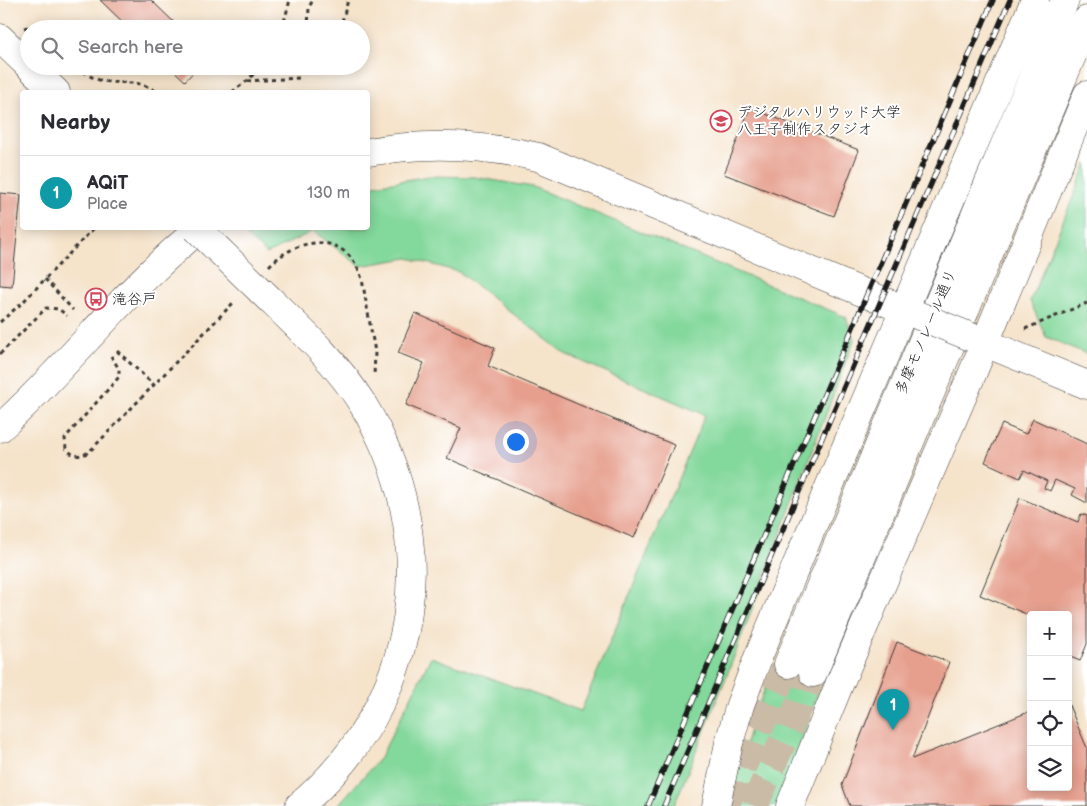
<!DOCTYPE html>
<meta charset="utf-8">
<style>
:root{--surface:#fff;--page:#f2f2f3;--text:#2b2b33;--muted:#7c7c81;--line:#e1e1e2;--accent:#b45309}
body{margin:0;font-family:"Balsamiq Sans","Klee One",sans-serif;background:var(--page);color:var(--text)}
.controls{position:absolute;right:15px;bottom:15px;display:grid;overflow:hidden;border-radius:5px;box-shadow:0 2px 12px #0003}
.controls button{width:45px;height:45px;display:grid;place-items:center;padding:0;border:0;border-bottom:1px solid var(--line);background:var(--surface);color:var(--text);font:25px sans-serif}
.you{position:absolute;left:515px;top:441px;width:18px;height:18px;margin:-12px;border:4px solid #fff;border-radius:50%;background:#1a73e8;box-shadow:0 0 0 8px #1a73e833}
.badge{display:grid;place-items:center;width:32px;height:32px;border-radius:50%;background:var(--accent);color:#fff;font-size:16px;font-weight:700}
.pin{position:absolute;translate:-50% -41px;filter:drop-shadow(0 1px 2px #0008)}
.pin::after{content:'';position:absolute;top:26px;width:18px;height:15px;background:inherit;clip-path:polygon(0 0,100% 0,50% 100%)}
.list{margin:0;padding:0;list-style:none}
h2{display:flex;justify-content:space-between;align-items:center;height:65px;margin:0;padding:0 20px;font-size:21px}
h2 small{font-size:16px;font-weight:400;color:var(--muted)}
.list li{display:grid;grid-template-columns:32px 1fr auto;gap:15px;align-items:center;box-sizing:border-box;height:75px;padding:0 20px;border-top:1px solid var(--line)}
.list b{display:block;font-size:19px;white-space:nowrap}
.list p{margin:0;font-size:16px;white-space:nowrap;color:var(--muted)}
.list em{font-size:16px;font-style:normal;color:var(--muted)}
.icon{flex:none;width:28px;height:28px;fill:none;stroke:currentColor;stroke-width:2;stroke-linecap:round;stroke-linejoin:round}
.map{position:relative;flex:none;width:1087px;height:806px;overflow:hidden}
.search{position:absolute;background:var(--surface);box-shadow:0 2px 12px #0003;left:20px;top:20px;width:350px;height:55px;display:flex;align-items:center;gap:12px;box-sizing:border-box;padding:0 18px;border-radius:28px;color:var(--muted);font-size:19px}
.panel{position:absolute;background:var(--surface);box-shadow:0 2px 12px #0003;left:20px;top:90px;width:350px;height:140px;border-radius:5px}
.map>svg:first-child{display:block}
.green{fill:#83d89b;stroke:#507a5c}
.building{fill:#e69f8d}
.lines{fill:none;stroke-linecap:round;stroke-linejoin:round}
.major-tunnel{stroke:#cabba7;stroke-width:28;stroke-dasharray:28 14;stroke-linecap:butt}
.minor-casing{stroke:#3d3a36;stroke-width:29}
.major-casing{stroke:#3d3a36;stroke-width:29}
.path{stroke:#3d3a36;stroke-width:3;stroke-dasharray:4 4;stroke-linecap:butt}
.minor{stroke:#fff;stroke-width:28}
.major{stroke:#fff;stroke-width:28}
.rail-casing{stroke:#1c1c1c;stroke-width:5.5}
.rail{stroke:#fff;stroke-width:4;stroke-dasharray:11;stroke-linecap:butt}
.minor-bridge-casing{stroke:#3d3a36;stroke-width:29;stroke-linecap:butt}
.minor-bridge{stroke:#fff;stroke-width:28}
.labels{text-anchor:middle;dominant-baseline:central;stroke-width:4;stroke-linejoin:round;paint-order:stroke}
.poi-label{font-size:15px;fill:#1c1c1c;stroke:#fff;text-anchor:start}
.street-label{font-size:15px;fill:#1c1c1c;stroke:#fff}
</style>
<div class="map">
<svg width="1087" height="806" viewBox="0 0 1087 806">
<rect width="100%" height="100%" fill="#fff"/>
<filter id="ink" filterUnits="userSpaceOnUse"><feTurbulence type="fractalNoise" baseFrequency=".02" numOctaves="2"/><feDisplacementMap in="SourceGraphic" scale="10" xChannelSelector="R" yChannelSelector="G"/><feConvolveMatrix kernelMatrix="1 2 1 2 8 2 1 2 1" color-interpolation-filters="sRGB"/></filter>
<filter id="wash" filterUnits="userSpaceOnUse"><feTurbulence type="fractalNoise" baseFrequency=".0096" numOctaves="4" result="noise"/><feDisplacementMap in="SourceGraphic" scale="20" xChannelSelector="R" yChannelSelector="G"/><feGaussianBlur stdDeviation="1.12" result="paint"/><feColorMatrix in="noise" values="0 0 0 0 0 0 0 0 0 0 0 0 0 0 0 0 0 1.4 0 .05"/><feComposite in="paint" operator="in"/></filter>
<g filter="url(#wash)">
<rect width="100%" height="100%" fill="#f5e3ca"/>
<path class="green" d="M 1087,163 L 1087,354 L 1046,337 L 1030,301 Z
M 430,176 L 474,177 L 533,187 L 846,317 L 854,340 L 727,675 L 674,806 L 337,806 L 380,758 L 431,657 L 581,711 L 705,415 L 565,354 L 459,272 L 408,258 L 360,266 L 313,231 L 267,254 L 244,234 L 254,228 L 368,228 L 368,186 Z
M 775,664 L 822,682 L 779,806 L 732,806 C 739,756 755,711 775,664 Z"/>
<g id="blocks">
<path class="building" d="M 100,0 L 151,0 L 181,29 L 130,29 Z
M 169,66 L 199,66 L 185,81 Z
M 750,108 L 859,150 L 834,216 L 724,174 Z
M 0,193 L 21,195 L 12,286 L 0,285 Z
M 415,313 L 495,348 L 488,366 L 674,445 L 634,538 L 447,458 L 461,428 L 406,405 L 424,363 L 398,353 Z
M 1033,419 L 1087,444 L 1087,503 L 1072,495 L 1075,489 L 1055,480 L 1050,491 L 1044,488 L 1047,481 L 1024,470 L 1020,478 L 985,462 L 1002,424 L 1026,434 Z
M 1020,498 L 1078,522 L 1081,514 L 1087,516 L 1087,644 L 1080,661 L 1068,656 L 1068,615 L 1031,616 L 980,595 Z
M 897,642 L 949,662 L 912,759 L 1031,711 L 1031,787 L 1068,787 L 1068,703 L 1087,748 L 1087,806 L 850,806 L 842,785 Z"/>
</g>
</g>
<g filter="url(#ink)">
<use href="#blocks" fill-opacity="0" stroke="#3d3a36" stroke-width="1"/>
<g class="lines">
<path class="major-tunnel" d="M 725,806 L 788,664
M 754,806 L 813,673"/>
<g class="minor-casing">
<path id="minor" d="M 0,38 L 29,66
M 29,66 L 56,92
M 368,152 C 425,142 481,144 538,157 L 917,315
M 261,291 C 297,326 335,360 362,403 C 445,538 421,704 299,806
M 971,337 L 1087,385
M 0,428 C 70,365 127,286 201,228"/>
</g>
<g class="major-casing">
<path id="major" d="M 788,664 L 1065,0
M 813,673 L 1087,20
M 716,806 L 729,743 L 740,705 L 759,655 L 813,525 L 1035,0
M 790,806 L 839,685 L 973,372 L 1087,95"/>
</g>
<path class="path" d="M 24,28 L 32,26 L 38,29
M 282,29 L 290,0
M 308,29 L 309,7 L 313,0
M 340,29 L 348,0
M 77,66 C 107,95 129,72 157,92
M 329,69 L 330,66
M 247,81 L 301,78
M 232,92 L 247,81 L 261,66
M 269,266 C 300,235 347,231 362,279 L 375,352 L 374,376
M 45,279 L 73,310
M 0,322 L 23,302 L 94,228
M 1025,329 L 1087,303
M 117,351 L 154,385
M 0,354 L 46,308 L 59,309 L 67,316
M 111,356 L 119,369 L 119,377 L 65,438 L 66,449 C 74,457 80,457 89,452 L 235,301"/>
<use href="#minor" class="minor"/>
<use href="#major" class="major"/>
<g class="rail-casing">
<path id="rail" d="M 648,806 L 993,0
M 664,806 L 1010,0"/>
</g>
<use href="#rail" class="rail"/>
<g class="minor-bridge-casing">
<path id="minor-bridge" d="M 196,228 L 261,291
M 917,315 L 971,337"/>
</g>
<use href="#minor-bridge" class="minor-bridge"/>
</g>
</g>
<defs>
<g id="university-ring" transform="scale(1.125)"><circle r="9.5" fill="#fff" stroke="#d1495b" stroke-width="1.5"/><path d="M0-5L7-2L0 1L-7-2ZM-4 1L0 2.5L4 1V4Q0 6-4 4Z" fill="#d1495b"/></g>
<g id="bus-ring" transform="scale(1.125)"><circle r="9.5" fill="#fff" stroke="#d1495b" stroke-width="1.5"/><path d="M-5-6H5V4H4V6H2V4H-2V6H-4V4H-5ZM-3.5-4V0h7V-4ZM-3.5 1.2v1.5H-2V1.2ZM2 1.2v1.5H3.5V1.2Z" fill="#d1495b"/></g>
</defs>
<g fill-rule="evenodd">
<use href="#university-ring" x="721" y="121"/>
<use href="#bus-ring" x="96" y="299"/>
</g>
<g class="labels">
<g class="poi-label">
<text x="737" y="112">デジタルハリウッド大学<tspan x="737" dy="17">八王子制作スタジオ</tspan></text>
<text x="112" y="299">滝谷戸</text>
</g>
<g class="street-label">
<text transform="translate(926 332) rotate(-67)">多摩モノレール通り</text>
</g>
</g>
</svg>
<div class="controls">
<button>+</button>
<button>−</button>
<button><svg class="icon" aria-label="locate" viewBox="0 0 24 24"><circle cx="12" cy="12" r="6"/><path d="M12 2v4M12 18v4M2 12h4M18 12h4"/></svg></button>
<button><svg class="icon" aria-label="layers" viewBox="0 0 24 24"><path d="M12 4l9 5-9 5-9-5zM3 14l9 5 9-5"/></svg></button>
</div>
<div class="you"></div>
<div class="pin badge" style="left:893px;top:730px;background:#0f9aa8">1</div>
<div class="search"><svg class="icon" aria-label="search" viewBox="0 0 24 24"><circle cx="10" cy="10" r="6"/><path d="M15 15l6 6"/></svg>Search here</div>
<section class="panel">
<h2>Nearby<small></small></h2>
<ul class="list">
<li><span class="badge" style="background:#0f9aa8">1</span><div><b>AQiT</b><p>Place</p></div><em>130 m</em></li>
</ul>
</section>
</div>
